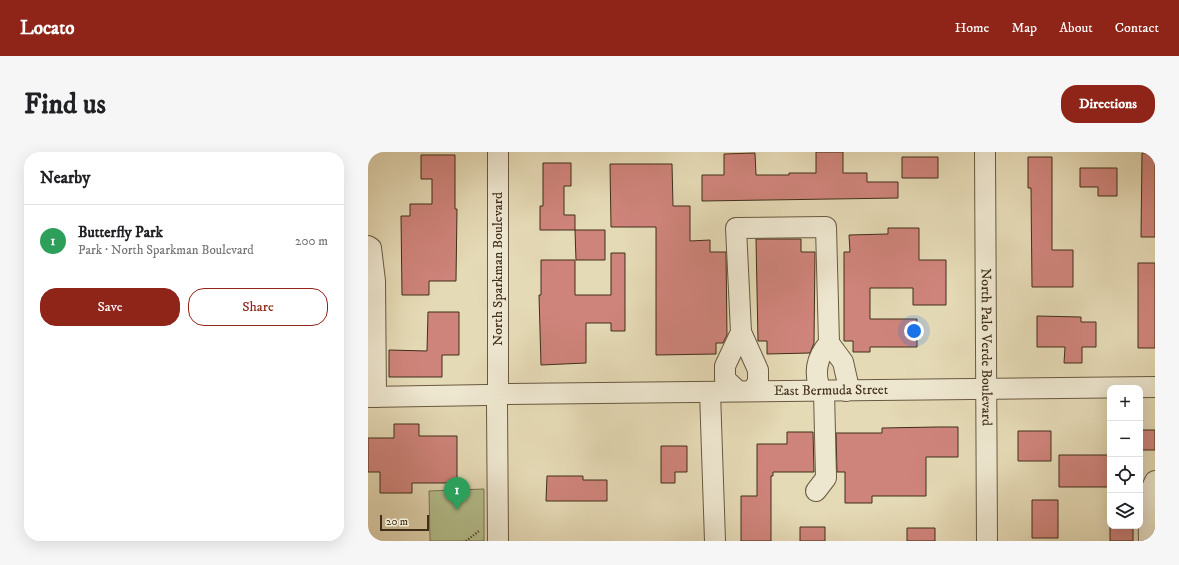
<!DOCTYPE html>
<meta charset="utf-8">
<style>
:root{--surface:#fff;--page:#f6f6f6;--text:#202124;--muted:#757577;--line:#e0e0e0;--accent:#8f2418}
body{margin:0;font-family:"IM FELL DW Pica",serif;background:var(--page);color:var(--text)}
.controls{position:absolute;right:12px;bottom:12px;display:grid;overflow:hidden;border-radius:8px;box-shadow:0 4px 16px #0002}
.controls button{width:36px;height:36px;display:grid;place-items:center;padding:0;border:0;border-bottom:1px solid var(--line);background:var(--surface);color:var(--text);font:20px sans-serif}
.scale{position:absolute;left:12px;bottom:10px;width:49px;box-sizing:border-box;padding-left:4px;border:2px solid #402e19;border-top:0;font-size:11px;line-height:14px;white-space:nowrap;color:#402e19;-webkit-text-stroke:3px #eee7d0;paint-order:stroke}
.you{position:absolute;left:546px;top:179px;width:14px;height:14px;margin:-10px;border:3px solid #fff;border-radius:50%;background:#1a73e8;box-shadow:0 0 0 6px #1a73e833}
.badge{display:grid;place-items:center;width:26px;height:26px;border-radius:50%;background:var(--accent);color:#fff;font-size:13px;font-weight:700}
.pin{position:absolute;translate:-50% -33px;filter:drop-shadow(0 1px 2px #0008)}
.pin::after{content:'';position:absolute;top:21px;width:14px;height:12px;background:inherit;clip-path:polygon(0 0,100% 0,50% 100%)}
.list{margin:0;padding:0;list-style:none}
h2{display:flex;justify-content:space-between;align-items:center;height:52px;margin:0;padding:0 16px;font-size:17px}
h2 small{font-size:13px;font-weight:400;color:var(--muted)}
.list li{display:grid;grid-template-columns:26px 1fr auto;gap:12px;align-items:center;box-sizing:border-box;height:72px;padding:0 16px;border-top:1px solid var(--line)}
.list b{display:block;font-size:15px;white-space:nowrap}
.list p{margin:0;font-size:13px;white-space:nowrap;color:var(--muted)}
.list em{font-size:13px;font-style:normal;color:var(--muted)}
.actions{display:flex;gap:8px;padding:12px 16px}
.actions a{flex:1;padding:9px 0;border:1px solid var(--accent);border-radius:16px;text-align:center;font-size:14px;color:var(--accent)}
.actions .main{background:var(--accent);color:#fff}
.icon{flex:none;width:22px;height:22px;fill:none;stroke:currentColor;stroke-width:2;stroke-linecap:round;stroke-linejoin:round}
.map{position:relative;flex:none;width:787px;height:389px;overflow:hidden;border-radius:16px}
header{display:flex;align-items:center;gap:24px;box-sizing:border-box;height:56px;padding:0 20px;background:var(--accent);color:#fff}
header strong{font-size:19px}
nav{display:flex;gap:22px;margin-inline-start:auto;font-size:14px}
.intro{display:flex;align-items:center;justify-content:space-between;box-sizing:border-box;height:96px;padding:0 24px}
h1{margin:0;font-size:28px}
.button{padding:10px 18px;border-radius:16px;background:var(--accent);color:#fff;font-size:14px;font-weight:700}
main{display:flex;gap:24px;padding:0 24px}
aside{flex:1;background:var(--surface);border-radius:16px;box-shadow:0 4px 16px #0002}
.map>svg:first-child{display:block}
.green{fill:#b5c08e;stroke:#7a7754}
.building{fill:#cf847b;stroke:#402e19}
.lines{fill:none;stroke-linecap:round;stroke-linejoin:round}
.minor-casing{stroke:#695940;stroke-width:22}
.path{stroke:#402e19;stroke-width:2.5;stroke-dasharray:1 2;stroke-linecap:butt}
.minor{stroke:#eee7d0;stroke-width:20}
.labels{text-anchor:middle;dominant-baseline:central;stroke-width:3.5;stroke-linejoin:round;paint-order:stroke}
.street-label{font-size:14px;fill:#402e19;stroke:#eee7d0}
</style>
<header>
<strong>Locato</strong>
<nav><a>Home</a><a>Map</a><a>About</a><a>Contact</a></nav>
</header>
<div class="intro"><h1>Find us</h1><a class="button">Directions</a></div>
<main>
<aside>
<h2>Nearby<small></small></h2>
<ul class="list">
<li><span class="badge" style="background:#2e9e5b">1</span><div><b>Butterfly Park</b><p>Park · North Sparkman Boulevard</p></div><em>200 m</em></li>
</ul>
<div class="actions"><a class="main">Save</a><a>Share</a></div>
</aside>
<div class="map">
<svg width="787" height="389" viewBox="0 0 787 389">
<rect width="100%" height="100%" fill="#e5dab6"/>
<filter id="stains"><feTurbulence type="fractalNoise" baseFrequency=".005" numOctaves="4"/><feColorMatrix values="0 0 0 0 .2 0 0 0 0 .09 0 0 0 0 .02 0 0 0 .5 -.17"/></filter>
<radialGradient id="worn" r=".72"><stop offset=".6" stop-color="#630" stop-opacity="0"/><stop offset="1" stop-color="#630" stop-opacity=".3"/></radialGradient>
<path class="green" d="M 116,337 L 116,389 L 62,389 L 61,339 Z"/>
<path class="building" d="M 448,0 L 475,0 L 475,21 L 499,21 L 499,30 L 530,30 L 530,46 L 334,49 L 334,23 L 356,23 L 356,2 L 387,1 L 388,23 L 421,23 L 421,21 L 448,21 Z
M 774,1 L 787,1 L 787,85 L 773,85 Z
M 53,3 L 87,3 L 87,57 L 89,57 L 88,129 L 61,129 L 61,143 L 34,143 L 33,64 L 42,64 L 42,52 L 64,52 L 64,27 L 53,27 Z
M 534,5 L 570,5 L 570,26 L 534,26 Z
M 660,5 L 684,5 L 684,98 L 705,98 L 705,135 L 664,135 L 663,36 L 660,36 Z
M 175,11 L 203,11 L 203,34 L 196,34 L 196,63 L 207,63 L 207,78 L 172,78 L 172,54 L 175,54 Z
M 242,12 L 304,12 L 305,54 L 322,54 L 322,89 L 342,88 L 342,100 L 358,100 L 359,183 L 355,191 L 348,191 L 348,202 L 288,203 L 288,75 L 243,75 Z
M 712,16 L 749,16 L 749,44 L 730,44 L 730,35 L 712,35 Z
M 520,76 L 551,76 L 551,108 L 578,108 L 578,153 L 545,153 L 545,136 L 502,136 L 502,167 L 549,167 L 549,195 L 502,195 L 502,200 L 485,200 L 485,189 L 476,189 L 476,100 L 482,100 L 481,83 L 520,82 Z
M 207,78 L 237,78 L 237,108 L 208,108 Z
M 388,87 L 433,87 L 433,100 L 447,100 L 446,191 L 442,201 L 399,202 L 399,189 L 390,189 Z
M 243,101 L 257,101 L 257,179 L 243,179 L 243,171 L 218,171 L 218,211 L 173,213 L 171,143 L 173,143 L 173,108 L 207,108 L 207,143 L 243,143 Z
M 770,111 L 787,111 L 787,196 L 770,196 Z
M 60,160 L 91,160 L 91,203 L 74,203 L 74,225 L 21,225 L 21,198 L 59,199 Z
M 669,164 L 713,165 L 713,170 L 728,170 L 728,195 L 714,195 L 714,211 L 696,211 L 697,195 L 669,195 Z
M 26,272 L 51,272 L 51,284 L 89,284 L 89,331 L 44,331 L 44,341 L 12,341 L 12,320 L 0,320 L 0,286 L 26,286 Z
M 569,275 L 590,275 L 590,305 L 558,305 L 558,344 L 504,344 L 504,351 L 477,351 L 477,320 L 469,320 L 468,281 L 514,281 L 514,276 Z
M 772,278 L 787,278 L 787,298 L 772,298 Z
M 650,279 L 683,279 L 683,309 L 650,309 Z
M 419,280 L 445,280 L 446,320 L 405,320 L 405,324 L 403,324 L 403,389 L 373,389 L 373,344 L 389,344 L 389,292 L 419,292 Z
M 293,294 L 319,294 L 319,320 L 307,320 L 307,331 L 293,331 Z
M 691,303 L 742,303 L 742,335 L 691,335 Z
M 179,324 L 215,324 L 215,328 L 239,328 L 239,349 L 178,349 Z
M 664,348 L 690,348 L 690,386 L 664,386 Z
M 742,374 L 765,374 L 765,389 L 742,389 Z
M 432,375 L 457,375 L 457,389 L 432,389 Z
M 539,376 L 567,376 L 567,389 L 539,389 Z"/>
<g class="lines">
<g class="minor-casing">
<g id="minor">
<path d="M 130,0 L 130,233"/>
<path id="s1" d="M 617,0 L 619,389"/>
<path d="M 0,94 L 3,96 L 7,129 L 8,245"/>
<path d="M 373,180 L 390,218 L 390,230 L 384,239"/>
<path d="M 370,239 L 357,227 L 357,214 L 373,180 L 368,76 L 458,75 L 461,191 L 475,210 L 480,232 L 478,239"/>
<path d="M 453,239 C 445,221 449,205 461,191"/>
<path d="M 342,240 L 347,389"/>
<path id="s2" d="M 139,242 L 787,235"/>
<path d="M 0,245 L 119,243"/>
<path d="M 129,253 L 130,389"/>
<path d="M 448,339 L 458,326 L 456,239"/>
<path d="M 781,389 L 780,345 L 787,329"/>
</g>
</g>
<path class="path" d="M 98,389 L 111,379"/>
<use href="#minor" class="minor"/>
</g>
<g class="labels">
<g class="street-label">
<text transform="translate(130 117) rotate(-90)">North Sparkman Boulevard</text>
<text stroke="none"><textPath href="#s1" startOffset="195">North Palo Verde Boulevard</textPath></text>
<text stroke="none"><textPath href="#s2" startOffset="324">East Bermuda Street</textPath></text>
</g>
</g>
<rect width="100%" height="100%" filter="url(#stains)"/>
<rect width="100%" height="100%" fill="url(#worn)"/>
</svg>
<div class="controls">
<button>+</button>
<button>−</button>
<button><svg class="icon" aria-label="locate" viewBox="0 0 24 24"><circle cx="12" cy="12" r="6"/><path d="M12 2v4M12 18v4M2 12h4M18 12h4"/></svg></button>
<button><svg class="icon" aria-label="layers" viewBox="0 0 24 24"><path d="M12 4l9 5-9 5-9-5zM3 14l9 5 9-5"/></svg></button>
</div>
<div class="scale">20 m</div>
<div class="you"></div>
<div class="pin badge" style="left:89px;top:358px;background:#2e9e5b">1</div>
</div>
</main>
